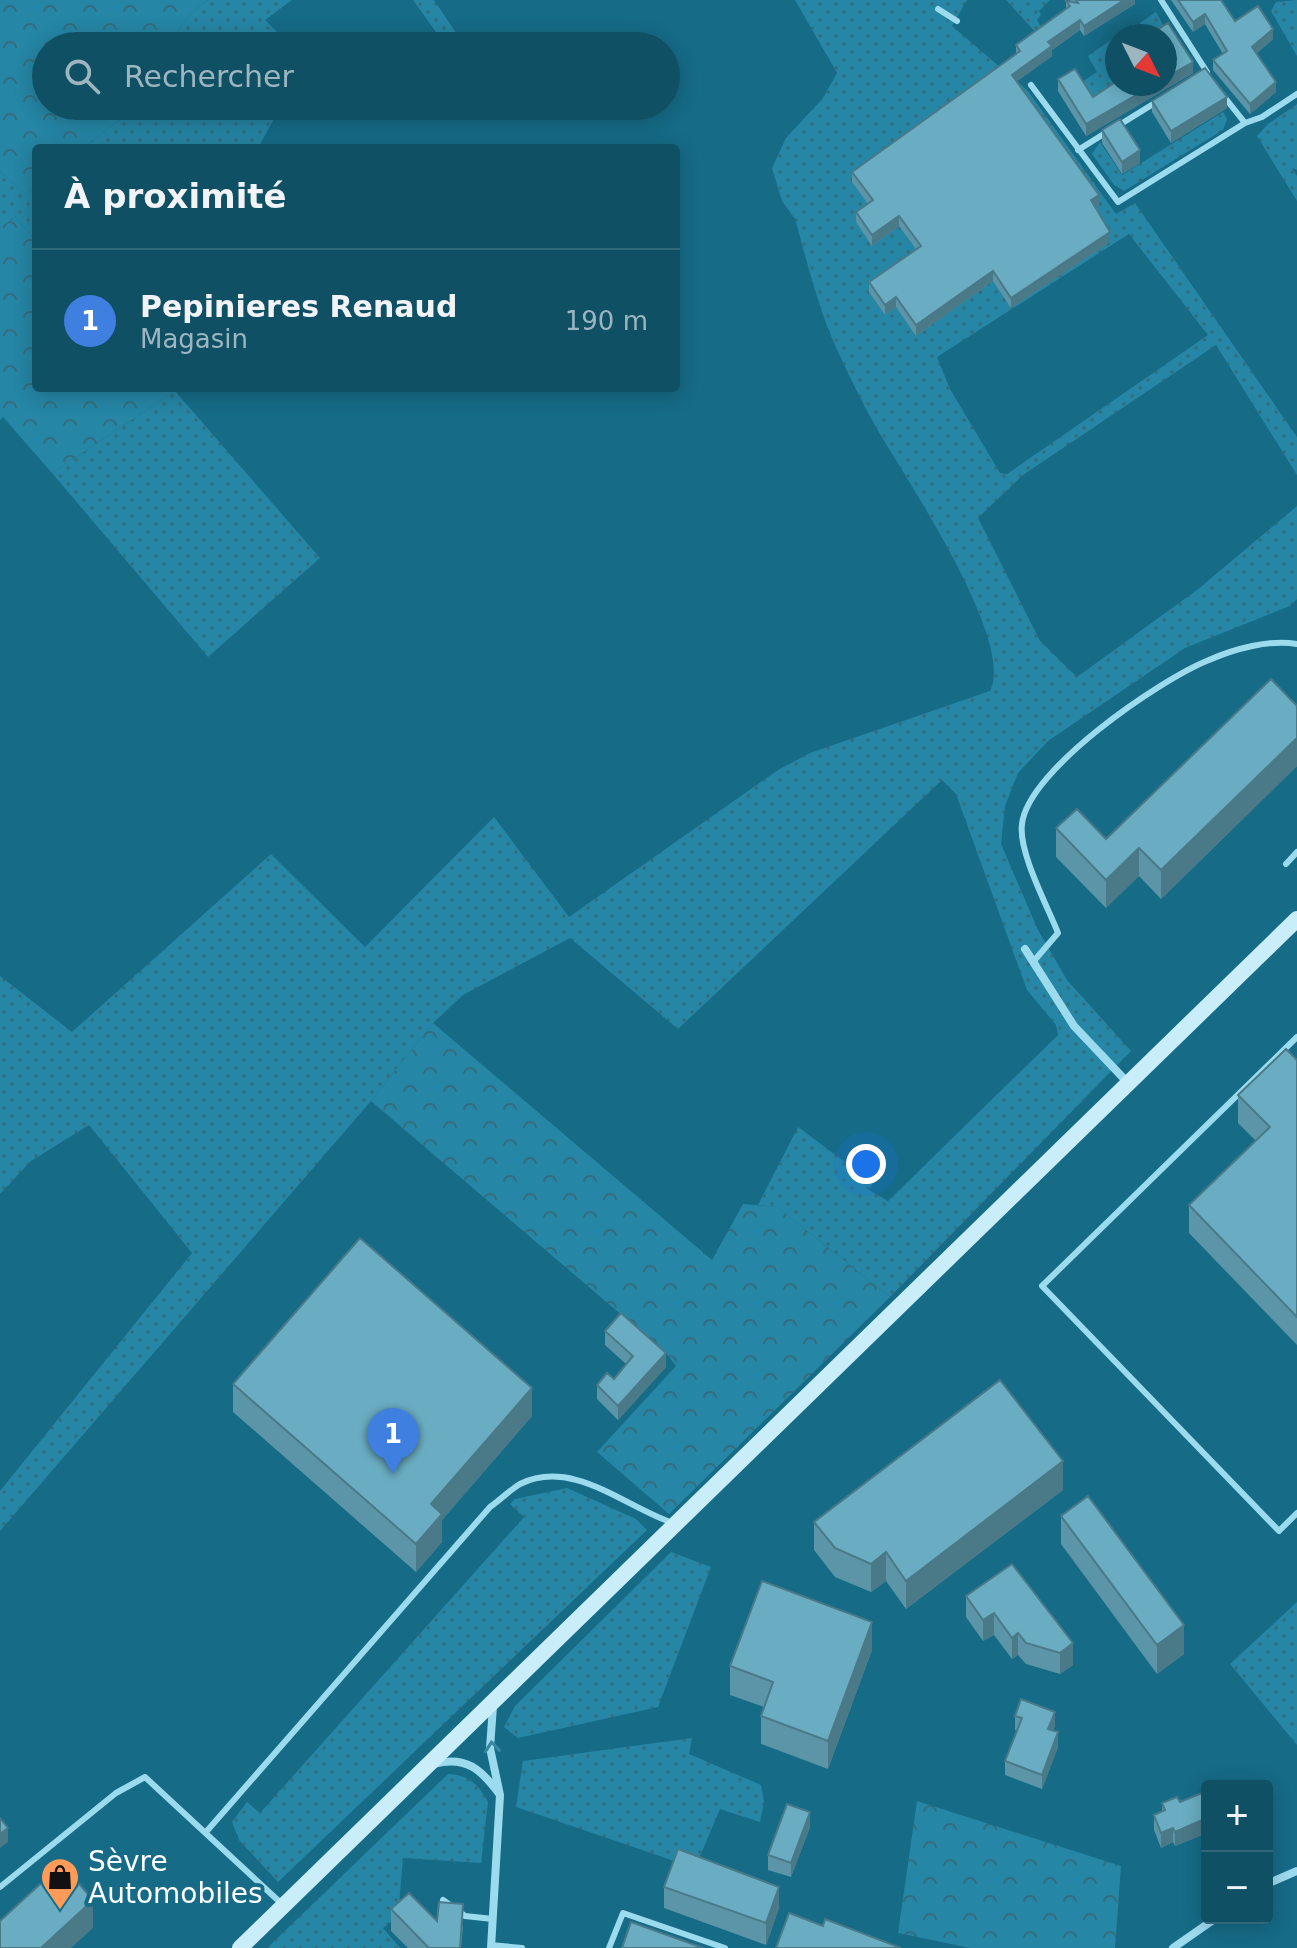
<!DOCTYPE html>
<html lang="fr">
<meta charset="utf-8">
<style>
:root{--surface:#105065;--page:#19576b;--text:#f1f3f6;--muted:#9cb5bf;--line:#306779;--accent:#ff9b59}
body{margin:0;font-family:"DejaVu Sans",sans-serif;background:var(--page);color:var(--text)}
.controls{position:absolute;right:24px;bottom:24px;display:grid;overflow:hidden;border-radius:8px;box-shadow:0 4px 20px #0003}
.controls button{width:72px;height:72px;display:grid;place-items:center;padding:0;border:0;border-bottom:2px solid var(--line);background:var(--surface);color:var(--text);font:40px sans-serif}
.compass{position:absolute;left:1105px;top:24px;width:72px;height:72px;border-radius:50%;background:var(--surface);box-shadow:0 4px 20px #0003;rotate:132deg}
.you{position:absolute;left:866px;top:1164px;width:28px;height:28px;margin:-20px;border:6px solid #fff;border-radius:50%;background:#1a73e8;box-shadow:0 0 0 12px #1a73e833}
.badge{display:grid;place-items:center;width:52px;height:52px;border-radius:50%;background:var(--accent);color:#fff;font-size:26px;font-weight:700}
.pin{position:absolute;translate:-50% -66px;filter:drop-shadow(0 2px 4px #0008)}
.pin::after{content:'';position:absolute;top:42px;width:28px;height:24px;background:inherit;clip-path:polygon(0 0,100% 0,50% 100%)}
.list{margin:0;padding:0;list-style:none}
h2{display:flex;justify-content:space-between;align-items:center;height:104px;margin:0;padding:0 32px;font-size:34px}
h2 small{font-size:26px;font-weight:400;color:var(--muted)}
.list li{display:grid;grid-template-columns:52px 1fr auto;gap:24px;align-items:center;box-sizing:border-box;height:144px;padding:0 32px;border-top:2px solid var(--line)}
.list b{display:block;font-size:30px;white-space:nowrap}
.list p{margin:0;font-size:26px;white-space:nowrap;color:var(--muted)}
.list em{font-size:26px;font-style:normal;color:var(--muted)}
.icon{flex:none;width:44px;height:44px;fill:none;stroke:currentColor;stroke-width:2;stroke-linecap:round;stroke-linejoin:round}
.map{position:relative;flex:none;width:1297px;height:1948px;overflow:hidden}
.search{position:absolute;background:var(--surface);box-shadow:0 4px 20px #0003;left:32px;top:32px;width:648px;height:88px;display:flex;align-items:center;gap:20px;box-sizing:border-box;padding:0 28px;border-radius:44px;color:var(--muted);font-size:30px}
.panel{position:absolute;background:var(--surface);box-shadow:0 4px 20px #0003;left:32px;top:144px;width:648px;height:248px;border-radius:8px}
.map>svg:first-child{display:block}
.green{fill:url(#green-dots);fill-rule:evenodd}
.forest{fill:url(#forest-crowns)}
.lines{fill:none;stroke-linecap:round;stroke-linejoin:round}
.service{stroke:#9cdbee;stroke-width:6}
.minor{stroke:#9cdbee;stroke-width:8}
.secondary{stroke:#c9eefa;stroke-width:16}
.wall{fill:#5b95a7}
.shaded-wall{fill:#4a7988}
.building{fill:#6aadc2;stroke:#4a7988;stroke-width:2}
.oneway{stroke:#3887a1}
.labels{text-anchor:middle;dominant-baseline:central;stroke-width:8;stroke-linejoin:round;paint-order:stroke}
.poi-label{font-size:28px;fill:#fff;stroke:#166b87;text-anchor:start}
</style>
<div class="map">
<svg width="1297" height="1948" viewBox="0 0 1297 1948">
<defs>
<pattern id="green-dots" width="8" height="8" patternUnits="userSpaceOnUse" patternTransform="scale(2)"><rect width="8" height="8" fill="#2586a5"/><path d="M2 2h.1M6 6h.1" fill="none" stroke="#376c7d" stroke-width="1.8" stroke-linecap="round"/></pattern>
<pattern id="forest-crowns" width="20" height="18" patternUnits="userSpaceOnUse" patternTransform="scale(2)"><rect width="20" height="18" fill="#2586a5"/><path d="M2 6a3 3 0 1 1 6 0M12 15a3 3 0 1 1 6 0" fill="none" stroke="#376c7d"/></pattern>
</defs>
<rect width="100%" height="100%" fill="#166b87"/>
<path class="green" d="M 208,0 L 292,0 L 265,20 L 291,46 L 169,46 C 180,25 190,13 208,0 Z
M 413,0 L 434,0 L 465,46 L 446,46 Z
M 795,0 L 967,0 L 952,26 L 1028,91 L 1116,214 L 1135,203 L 1297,437 L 1297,475 L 1216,345 L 1023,475 L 978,518 L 1040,641 L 1077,677 L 1197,590 L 1297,506 L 1297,599 L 1290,606 L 1185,648 L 1048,741 L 1018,773 L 1005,806 L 1001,844 L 1038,930 L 1067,980 L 1131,1051 L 890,1297 L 777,1207 L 758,1205 L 798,1127 L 873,1183 L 869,1190 L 888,1201 L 1058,1035 L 1056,1025 L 1027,990 L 956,794 L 942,780 L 678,1029 L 570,938 L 463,995 L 433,1023 L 371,1101 L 0,1531 L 0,1491 L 192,1253 L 89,1125 L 31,1161 L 0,1194 L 0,976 L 72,1032 L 271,854 L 365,947 L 494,817 L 569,917 L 778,770 L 810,753 L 990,691 C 1016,641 905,477 877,429 C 864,406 852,382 841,358 C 820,316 808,265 795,219 L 782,201 L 772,168 L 786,138 L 823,98 L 837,73 ZM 1129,234 L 1208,335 L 1007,474 L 1000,473 L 950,389 L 937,357 Z
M 1006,0 L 1050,0 L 1039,11 L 1041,15 L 1037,20 L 1045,34 L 1040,37 Z
M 1297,0 L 1297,56 L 1271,11 L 1276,2 Z
M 1156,12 L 1166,30 L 1148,36 L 1140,23 Z
M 1134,24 L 1141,36 L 1117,36 L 1117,84 L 1093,107 L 1079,84 L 1097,72 L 1088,56 Z
M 1297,104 L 1297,170 L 1292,168 L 1297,176 L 1297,201 L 1257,136 L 1268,124 Z
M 138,106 L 281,106 L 258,148 L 83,148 Z
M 1223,112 L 1227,119 L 1223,130 L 1124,191 L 1114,185 L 1092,154 L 1100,142 L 1122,175 Z
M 0,171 L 26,195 L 36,187 L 36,240 L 15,217 L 0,228 Z
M 175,391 L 320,558 L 208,657 L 52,473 Z
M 567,1488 L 636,1519 L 647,1530 L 278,1882 L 239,1840 L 232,1822 L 247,1802 L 260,1813 L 524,1517 L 510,1504 L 515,1499 Z
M 671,1552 L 711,1567 L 658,1707 L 518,1738 L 504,1727 L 515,1706 Z
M 1297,1602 L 1297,1745 L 1230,1664 Z
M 692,1738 L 689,1754 L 761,1785 L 764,1802 L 760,1822 L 720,1809 L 695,1868 L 516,1807 L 523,1761 Z
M 448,1774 C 468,1775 479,1784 488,1802 L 481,1863 L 403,1858 L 398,1916 L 383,1928 L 400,1948 L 267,1948 Z"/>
<path class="forest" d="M 0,0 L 208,0 C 190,13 180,25 169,46 L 46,46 L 46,106 L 138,106 L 83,148 L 36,148 L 36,187 L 26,195 L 0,171 Z
M 15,217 L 36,240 L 36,388 L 175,391 L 52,473 L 3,417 L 0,420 L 0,228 Z
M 433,1023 L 712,1260 L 743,1204 L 777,1207 L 890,1297 L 669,1514 L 597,1452 L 676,1366 L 666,1353 L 371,1101 Z
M 917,1801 L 1121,1866 L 1115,1948 L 970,1948 L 898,1933 Z"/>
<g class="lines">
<path class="service" d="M 1161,0 L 1207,72
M 938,9 L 957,21
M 1031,85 L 1118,202 L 1245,123
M 1222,94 L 1245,123 L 1262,117 L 1297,94
M 1116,127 L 1158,101
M 1078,150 L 1107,132
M 1286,864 L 1297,852
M 1033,962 L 1058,933 C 1048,907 1018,852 1022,824 C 1028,770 1159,680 1209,660 C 1234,649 1270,639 1297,644
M 1297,1037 L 1042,1286 L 1279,1531 L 1297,1513
M 206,1832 L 490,1507 C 500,1500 510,1490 520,1484 C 573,1458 625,1507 673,1523
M 0,1887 L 116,1793 L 145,1777 L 282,1904
M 443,1900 L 465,1916 L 493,1919
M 491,1945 L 522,1948
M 609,1948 L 623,1913 L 725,1948"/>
<path class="minor" d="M 1025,949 L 1074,1026 L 1129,1084
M 434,1764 C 466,1755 482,1770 500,1795 L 490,1748 L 493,1706
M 1267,1884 L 1297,1871
M 491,1948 L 500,1795
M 1173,1948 L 1216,1918"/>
<path class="secondary" d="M 240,1948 L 1297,919"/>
</g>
<path class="wall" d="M 1070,0 L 1135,0 L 1135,4 L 1084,36 L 1080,30 L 1052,50 L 1052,56 L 1016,82 L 1099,205 L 1095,207 L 1110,242 L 1011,308 L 993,281 L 916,336 L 896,307 L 885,315 L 869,292 L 869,282 L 916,249 L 899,226 L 872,246 L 856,222 L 856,212 L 868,204 L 852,182 L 852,172 L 1016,54 L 1016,45 L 1066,9 L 1066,1 L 1071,2 Z
M 1171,0 L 1221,0 L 1235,21 L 1273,39 L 1257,53 L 1276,92 L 1250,114 L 1213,70 L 1213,60 L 1223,54 L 1205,24 L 1193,32 Z
M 1168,23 L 1193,62 L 1193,73 L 1086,136 L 1058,91 L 1058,79 L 1075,69 L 1093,97 L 1117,81 L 1117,84 L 1165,84 L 1165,36 L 1152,36 L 1152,33 Z
M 1152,101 L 1227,108 L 1171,143 L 1152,112 Z
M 1102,130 L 1140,163 L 1122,174 L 1102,143 Z
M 1297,706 L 1297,766 L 1161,899 L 1139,876 L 1106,908 L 1056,857 L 1056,828 L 1106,839 Z
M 1297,1060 L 1297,1345 L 1189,1233 L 1189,1205 L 1256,1141 L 1238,1123 L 1238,1095 Z
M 605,1331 L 666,1367 L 618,1420 L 597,1399 L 597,1385 L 614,1379 L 626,1364 L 605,1345 Z
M 233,1384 L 532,1416 L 442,1520 L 442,1542 L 416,1572 L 233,1412 Z
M 1063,1490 L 906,1609 L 886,1581 L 871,1592 L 835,1577 L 814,1550 L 814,1522 Z
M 1061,1516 L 1184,1654 L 1157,1674 L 1061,1544 Z
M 1012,1564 L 1073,1665 L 1060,1674 L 1026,1664 L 1018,1655 L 1012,1659 L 994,1635 L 983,1641 L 966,1617 L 966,1596 Z
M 872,1650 L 828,1769 L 761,1744 L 761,1716 L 764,1707 L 730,1695 L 730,1666 Z
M 1015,1716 L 1055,1726 L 1053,1730 L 1058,1747 L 1042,1789 L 1005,1775 L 1005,1761 L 1017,1731 L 1015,1730 Z
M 1207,1791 L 1207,1833 L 1175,1846 L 1173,1842 L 1161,1848 L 1154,1830 L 1154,1815 L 1162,1811 L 1162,1803 L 1180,1802 Z
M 810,1827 L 791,1877 L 768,1870 L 768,1855 Z
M 664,1887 L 779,1908 L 766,1945 L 664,1908 Z
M 391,1909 L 437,1921 L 463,1926 L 461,1948 L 408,1948 L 391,1931 Z"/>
<path class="shaded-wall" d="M 1124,0 L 1135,0 L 1135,4 L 1084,36 L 1084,26 Z
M 1205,14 L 1205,24 L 1193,32 L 1193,22 Z
M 1080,20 L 1080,30 L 1052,50 L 1052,56 L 1012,85 L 1012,75 L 1048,42 Z
M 1273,29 L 1273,39 L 1252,57 L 1252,47 Z
M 1193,62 L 1193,73 L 1086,136 L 1086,124 L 1155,84 L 1165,84 L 1165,78 Z
M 1276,82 L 1276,92 L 1250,114 L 1250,104 Z
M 1227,97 L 1227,108 L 1171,143 L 1171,131 Z
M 1140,150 L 1140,163 L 1122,174 L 1122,162 Z
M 1099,195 L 1099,205 L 1091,211 L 1091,200 Z
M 899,216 L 899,226 L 872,246 L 872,235 Z
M 1110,232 L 1110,242 L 1011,308 L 1011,298 Z
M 993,271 L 993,281 L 916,336 L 916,325 Z
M 896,297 L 896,307 L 885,315 L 885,305 Z
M 1297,738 L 1297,766 L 1161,899 L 1161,870 Z
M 1139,848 L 1139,876 L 1106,908 L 1106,880 Z
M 666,1353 L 666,1367 L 618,1420 L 618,1406 Z
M 532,1388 L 532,1416 L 442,1520 L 442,1542 L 416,1572 L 416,1544 L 431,1504 Z
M 1063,1461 L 1063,1490 L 906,1609 L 906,1581 Z
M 886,1552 L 886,1581 L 871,1592 L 871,1564 Z
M 994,1613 L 994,1635 L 983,1641 L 983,1620 Z
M 872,1622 L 872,1650 L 828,1769 L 828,1741 Z
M 1184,1625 L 1184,1654 L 1157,1674 L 1157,1645 Z
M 1018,1633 L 1018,1655 L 1012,1659 L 1012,1638 Z
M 1073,1643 L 1073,1665 L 1060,1674 L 1060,1653 Z
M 1055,1712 L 1055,1726 L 1048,1743 L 1048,1729 Z
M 1058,1732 L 1058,1747 L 1042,1789 L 1042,1775 Z
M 810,1812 L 810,1827 L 791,1877 L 791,1863 Z
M 1207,1818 L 1207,1833 L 1175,1846 L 1175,1832 Z
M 8,1828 L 8,1842 L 0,1848 L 0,1834 Z
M 1173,1828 L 1173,1842 L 1161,1848 L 1161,1833 Z
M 779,1887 L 779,1908 L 766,1945 L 766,1923 Z
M 93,1900 L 93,1928 L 71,1948 L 41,1948 Z"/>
<path class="building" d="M 1076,0 L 1124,0 L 1084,26 L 1080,20 L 1048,42 L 1052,46 L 1012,75 L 1099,195 L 1091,200 L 1110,232 L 1011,298 L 993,271 L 916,325 L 896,297 L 885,305 L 869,282 L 921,246 L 899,216 L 872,235 L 856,212 L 873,200 L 852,172 L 1020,51 L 1016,45 L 1070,6 L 1066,1 L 1078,3 Z
M 1178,0 L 1221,0 L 1235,21 L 1258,6 L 1273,29 L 1252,47 L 1276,82 L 1250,104 L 1213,60 L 1227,51 L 1205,14 L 1193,22 Z
M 1168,23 L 1193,62 L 1165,78 L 1165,36 L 1153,36 L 1152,33 Z
M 1205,68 L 1227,97 L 1171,131 L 1152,101 Z
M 1075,69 L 1093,97 L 1117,81 L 1117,84 L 1155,84 L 1086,124 L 1058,79 Z
M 1120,119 L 1140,150 L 1122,162 L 1102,130 Z
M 1271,679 L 1297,706 L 1297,738 L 1161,870 L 1139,848 L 1106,880 L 1056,828 L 1077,809 L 1106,839 Z
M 1286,1049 L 1297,1060 L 1297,1317 L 1189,1205 L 1270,1127 L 1238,1095 Z
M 360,1238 L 532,1388 L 431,1504 L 442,1514 L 416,1544 L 233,1384 Z
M 621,1313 L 666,1353 L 618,1406 L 597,1385 L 607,1373 L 614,1379 L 633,1356 L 605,1331 Z
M 1000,1380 L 1063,1461 L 906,1581 L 886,1552 L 871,1564 L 835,1548 L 814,1522 Z
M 1088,1496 L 1184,1625 L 1157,1645 L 1061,1516 Z
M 1012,1564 L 1073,1643 L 1060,1653 L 1026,1643 L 1018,1633 L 1012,1638 L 994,1613 L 983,1620 L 966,1596 Z
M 762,1581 L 872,1622 L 828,1741 L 761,1716 L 773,1682 L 730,1666 Z
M 1021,1699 L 1055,1712 L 1048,1729 L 1058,1732 L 1042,1775 L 1005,1761 L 1022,1718 L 1015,1716 Z
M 1207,1791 L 1207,1818 L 1175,1832 L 1173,1828 L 1161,1833 L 1154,1815 L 1165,1810 L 1162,1803 L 1177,1797 L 1180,1802 Z
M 787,1804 L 810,1812 L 791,1863 L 768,1855 Z
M 0,1818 L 8,1828 L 0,1834 Z
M 678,1849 L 779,1887 L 766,1923 L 664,1887 Z
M 62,1864 L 93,1900 L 41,1948 L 0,1948 L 0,1921 Z
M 409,1893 L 437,1921 L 439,1902 L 463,1904 L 460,1948 L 429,1948 L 391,1909 Z
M 789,1913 L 823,1926 L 825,1919 L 901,1948 L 776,1948 Z
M 631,1922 L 703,1948 L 622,1948 Z"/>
<defs><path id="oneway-chevron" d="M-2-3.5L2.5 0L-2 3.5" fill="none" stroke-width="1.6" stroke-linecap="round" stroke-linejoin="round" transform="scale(2)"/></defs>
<use class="oneway" href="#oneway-chevron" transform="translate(492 1747) rotate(-95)"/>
<defs>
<g id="shop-pin" transform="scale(2)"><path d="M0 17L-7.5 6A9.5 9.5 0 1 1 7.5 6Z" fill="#ff9b59" stroke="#166b87"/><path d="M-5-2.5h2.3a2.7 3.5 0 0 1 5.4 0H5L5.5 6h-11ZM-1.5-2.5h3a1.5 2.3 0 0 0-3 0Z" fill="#111"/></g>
</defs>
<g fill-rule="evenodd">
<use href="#shop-pin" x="60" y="1877"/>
</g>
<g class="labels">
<g class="poi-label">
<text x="88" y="1861">Sèvre<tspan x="88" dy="32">Automobiles</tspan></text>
</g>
</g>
</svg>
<div class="controls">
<button>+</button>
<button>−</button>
</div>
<svg class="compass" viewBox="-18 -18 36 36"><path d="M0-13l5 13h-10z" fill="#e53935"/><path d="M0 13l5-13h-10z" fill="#9cb5bf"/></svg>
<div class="you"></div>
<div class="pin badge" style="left:393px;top:1474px;background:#3f7fe0">1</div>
<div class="search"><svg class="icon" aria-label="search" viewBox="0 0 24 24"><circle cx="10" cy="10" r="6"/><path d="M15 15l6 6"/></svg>Rechercher</div>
<section class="panel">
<h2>À proximité<small></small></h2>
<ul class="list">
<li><span class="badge" style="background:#3f7fe0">1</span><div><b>Pepinieres Renaud</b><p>Magasin</p></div><em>190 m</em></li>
</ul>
</section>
</div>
